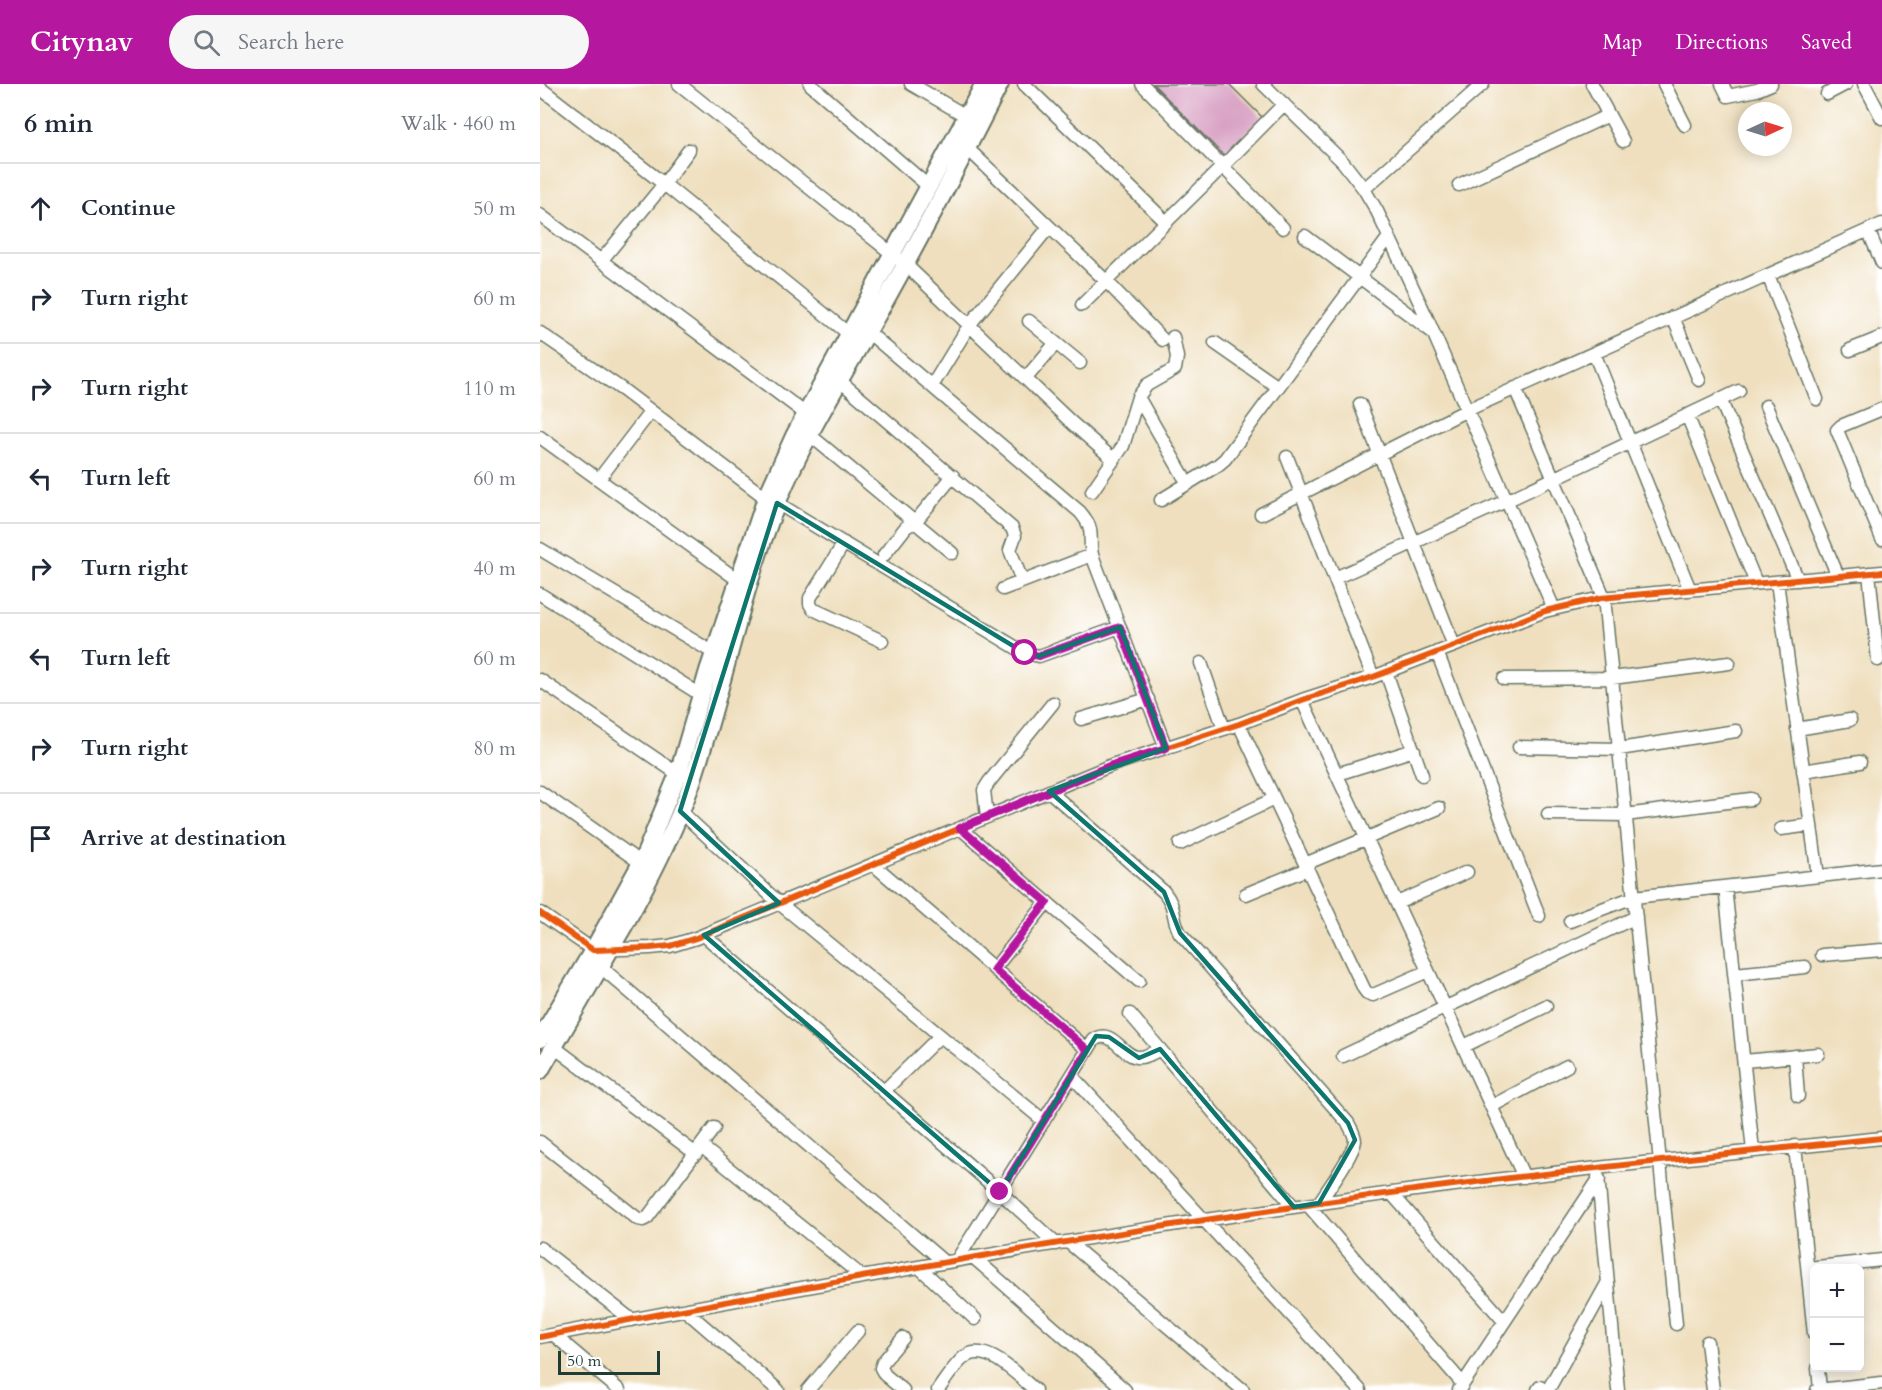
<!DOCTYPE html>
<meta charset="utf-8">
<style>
:root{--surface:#fff;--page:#f6f6f7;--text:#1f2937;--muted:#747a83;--line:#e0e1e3;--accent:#b5179e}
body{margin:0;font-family:Cardo,serif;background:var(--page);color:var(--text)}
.controls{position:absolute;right:18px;bottom:18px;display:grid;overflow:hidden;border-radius:9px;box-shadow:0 3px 15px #0003}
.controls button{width:54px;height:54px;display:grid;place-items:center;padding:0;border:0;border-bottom:2px solid var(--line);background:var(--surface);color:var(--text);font:30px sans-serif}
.compass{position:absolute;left:1198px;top:18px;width:54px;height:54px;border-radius:50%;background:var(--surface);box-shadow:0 3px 15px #0003;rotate:86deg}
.scale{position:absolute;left:18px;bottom:15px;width:102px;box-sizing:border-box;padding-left:6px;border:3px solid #1f3d34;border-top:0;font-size:16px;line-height:21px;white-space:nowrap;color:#1f3d34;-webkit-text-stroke:4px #fff;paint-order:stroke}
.stop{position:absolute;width:18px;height:18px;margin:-14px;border:4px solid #b5179e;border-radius:50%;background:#fff}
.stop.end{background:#b5179e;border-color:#fff;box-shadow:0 2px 6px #0008}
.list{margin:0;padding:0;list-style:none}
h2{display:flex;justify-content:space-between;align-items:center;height:78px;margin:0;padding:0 24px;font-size:26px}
h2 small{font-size:20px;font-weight:400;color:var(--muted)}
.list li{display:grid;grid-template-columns:39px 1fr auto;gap:18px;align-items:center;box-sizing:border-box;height:90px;padding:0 24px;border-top:2px solid var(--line)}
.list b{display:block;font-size:22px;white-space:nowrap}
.list em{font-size:20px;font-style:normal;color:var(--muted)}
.icon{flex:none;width:33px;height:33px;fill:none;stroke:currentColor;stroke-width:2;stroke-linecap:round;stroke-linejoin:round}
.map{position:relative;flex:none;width:1342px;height:1306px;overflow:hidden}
header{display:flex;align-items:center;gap:36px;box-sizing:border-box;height:84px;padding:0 30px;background:var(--accent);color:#fff}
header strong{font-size:28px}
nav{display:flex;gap:33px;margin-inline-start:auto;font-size:21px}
.search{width:420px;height:54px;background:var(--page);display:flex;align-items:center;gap:15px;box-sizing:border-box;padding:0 21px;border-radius:33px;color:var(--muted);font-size:22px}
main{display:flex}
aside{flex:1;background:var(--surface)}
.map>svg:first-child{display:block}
.building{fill:#d9a2c4}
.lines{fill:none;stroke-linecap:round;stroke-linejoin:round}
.street-casing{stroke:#687664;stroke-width:15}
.secondary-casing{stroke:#687664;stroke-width:20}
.street{stroke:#fff;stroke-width:12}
.secondary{stroke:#fff;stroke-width:16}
.cycleway-casing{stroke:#fff;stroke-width:10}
.cycleway{stroke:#e8590c;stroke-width:6}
.route{stroke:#b5179e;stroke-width:8}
.marked{fill:none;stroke:#0f766e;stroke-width:4.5;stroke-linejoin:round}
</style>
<header>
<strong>Citynav</strong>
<div class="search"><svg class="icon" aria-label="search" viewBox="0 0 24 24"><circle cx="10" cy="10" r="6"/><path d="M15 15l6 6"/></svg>Search here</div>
<nav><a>Map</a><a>Directions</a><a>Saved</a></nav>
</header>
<main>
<aside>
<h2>6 min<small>Walk · 460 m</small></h2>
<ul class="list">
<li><svg class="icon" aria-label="ahead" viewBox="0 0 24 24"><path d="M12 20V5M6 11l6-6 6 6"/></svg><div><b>Continue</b></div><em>50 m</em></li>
<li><svg class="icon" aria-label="right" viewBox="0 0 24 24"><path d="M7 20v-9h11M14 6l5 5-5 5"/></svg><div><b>Turn right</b></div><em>60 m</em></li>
<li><svg class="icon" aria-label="right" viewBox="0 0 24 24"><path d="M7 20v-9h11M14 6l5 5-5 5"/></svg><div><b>Turn right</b></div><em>110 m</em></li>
<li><svg class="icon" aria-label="left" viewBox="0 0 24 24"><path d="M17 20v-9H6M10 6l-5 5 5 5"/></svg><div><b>Turn left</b></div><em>60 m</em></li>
<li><svg class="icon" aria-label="right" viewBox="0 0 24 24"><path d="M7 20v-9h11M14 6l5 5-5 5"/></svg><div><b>Turn right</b></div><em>40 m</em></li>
<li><svg class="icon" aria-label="left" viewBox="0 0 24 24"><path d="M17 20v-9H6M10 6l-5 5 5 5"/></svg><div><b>Turn left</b></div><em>60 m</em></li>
<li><svg class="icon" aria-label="right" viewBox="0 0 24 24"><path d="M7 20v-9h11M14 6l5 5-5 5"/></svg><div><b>Turn right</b></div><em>80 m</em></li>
<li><svg class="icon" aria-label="arrive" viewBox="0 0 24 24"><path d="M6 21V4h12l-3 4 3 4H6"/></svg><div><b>Arrive at destination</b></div></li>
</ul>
</aside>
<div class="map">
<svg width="1342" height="1306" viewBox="0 0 1342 1306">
<rect width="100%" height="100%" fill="#fff"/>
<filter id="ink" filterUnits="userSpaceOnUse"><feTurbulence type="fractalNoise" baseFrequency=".0167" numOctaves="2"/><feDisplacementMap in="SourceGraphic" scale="12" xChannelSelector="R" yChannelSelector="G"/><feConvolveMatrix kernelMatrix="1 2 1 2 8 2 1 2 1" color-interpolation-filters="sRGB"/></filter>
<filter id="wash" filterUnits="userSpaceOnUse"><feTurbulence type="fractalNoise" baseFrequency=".008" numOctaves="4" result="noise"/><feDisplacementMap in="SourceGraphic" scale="24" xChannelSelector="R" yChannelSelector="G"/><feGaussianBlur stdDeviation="1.35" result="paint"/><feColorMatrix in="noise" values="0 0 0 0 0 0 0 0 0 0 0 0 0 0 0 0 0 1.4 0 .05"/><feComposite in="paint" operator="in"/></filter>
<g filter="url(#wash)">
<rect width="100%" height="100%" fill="#efdfbe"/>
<g id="blocks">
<path class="building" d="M 613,0 L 689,0 L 722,33 L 684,72 Z"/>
</g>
</g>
<g filter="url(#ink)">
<use href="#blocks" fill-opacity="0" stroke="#687664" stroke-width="1.5"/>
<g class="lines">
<g class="street-casing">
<path id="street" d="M 139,0 L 365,180 L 532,339 L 574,376
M 270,0 L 388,102
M 371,0 L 426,32
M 484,0 L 626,138
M 602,0 L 743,144
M 723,0 L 803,78 L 824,105 L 837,127 L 886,232 L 1014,525
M 1052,0 L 1083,57
M 1124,0 L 1145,41
M 1182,0 L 1188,12 L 1217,6 L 1231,0
M 1324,0 L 1342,34
M 0,4 L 124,100 L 309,250
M 1287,10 L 1306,0
M 427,64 L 566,197 L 623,256
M 919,101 L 1069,31
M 824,105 L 943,0
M 0,131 L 266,330
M 1328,146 L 1342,179
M 765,152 L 891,247
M 61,177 L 124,100 L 149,66
M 1228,191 L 1277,315
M 542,221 L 682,83 L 744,20
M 1133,233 L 1159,296
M 489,237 L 540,279
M 322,243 L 540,428 C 556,447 548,450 552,471 L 626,664
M 0,249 L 83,306 L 226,414
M 675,259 L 738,303
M 1310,266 L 1342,253
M 1054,269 L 1150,506
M 486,294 L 516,259
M 299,296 L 472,444 L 475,452 L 470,466 L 482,497
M 392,302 L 430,240 L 509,143
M 975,304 L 1064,513 L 1136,1240
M 598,313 L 648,400
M 1180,315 L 1258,496
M 820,320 L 914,562
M 1226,322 L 1298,492
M 1342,325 L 1301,342 L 1297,346 L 1342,455
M 1147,331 L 1216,499
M 270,351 L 412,469
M 0,353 L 198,496
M 747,373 L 833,593
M 59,395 L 111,327
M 552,407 L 583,362 L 598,313 L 607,301 L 635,285 L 637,273 L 633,253
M 621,416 L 678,381 L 685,375 L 849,153
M 237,419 L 485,569 L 499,572 L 580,543
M 721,430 L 927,326 L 1342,140
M 304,459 L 270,514 L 270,520 L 273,525 L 342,557
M 0,465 L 174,569
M 344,471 L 366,443 L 375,438 L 413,392
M 1329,489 L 1338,576
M 795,494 L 966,417 L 1199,307
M 1237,498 L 1278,792
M 463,505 L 552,471
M 0,510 L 161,611
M 897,568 L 999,832
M 661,579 L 684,645
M 846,588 L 882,691
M 964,595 L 1072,594 L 1189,579
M 0,596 L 138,690
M 762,616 L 984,1093
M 541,635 L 608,615
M 699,640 L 824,905 L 827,909 L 833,911 L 888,887
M 1257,645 L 1310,636
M 979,663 L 1079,665 L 1196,647
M 1263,687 L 1320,678
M 797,690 L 874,666
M 509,707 L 624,808 C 637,824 631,833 640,849 L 808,1039 C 811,1045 815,1050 815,1057 C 813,1071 788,1105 779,1119
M 0,708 L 101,779
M 140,727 L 239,819 L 504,1037
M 1008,730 L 1085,731 L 1211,715
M 447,733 L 444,706 L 449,698 L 513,619
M 420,744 L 599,897
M 1241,745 L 1271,741
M 640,760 L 734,715
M 333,780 L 548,966
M 765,780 L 899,724
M 1185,803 L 1213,1067
M 706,810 L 767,785
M 857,819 L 927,788
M 0,829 L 53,866 L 110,864 L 130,862 L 156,854 L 572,681 L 699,640 L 762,616 L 833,593 L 1005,527 L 1061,514 L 1342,488
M 1030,837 L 1094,813 L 1342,785
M 164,851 L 460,1108 L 516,1160
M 1282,871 L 1342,866
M 55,878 L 404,1178
M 454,885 L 507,818
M 1194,890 L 1265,883
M 590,930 L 754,1123
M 924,962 L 1006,922
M 14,963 L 156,1070
M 803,972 L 1096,833
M 1255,972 L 1258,1012
M 1204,977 L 1278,970
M 532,992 L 820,1306
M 344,1007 L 400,952
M 952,1022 L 1027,982
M 0,1058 L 98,1135 L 103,1136 L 107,1134 L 174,1044
M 161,1062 L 323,1193
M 1255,1062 L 1274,1250
M 1058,1093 L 1078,1306
M 852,1110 L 964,1237
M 768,1121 L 923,1300
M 528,1158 L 703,1306
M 0,1164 L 92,1236
M 433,1173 L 585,1306
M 417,1176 L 554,956 C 572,943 581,971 597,973 C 605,974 613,969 620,965
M 379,1183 L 435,1235
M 1268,1184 L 1342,1176
M 145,1226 L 238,1306
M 14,1251 L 79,1306
M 0,1253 C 250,1205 501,1159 753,1123 C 948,1094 1145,1074 1342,1054
M 1167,1258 L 1173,1306
M 1278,1284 L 1280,1306
M 268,1306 L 318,1247
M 363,1306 L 345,1291 L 341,1284 L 343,1278 L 363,1254
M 398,1306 C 405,1296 412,1285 421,1276 C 443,1253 478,1292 495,1306
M 919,1306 L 1059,1095
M 998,1306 L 1000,1303
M 1008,1306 L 1068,1198
M 1277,1306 L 1342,1299"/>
</g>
<g class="secondary-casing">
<path id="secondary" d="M 0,955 L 53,866 L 103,775 L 138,690 L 168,587 L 226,414 L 254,352 L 444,0
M 0,987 C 28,938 57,889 85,840 C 110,795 134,749 151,701 C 183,607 200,509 238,417 C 265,351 304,290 339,228 C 381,153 421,77 460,0"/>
</g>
<use href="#street" class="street"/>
<use href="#secondary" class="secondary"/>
<g class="cycleway-casing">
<path id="cycleway" d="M 0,829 L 53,866 L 110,864 L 130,862 L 156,854 L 572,681 L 699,640 L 762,616 L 833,593 L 1005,527 L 1061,514 L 1342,488
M 0,1253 C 250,1205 501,1159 753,1123 C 948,1094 1145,1074 1342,1054"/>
</g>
<use href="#cycleway" class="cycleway"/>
</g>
</g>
<g class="lines" filter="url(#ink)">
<path class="route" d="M 460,1108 L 548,966 L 454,885 L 507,818 L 420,744 L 572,681 L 626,664 L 580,543 L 499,572 L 485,569"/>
</g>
<path class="marked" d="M 237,419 L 485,569 L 499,572 L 580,543 L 626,664 L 509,707 L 624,808 L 640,849 L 808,1039 L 815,1056 L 779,1119 L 754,1123 L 620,965 L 599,974 L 569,953 L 556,952 L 460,1108 L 164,851 L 239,819 L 140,727 Z"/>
</svg>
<div class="controls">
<button>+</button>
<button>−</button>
</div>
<svg class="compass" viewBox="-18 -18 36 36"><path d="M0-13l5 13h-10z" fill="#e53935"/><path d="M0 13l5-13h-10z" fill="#747a83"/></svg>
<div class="scale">50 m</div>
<div class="stop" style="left:485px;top:569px"></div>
<div class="stop end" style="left:460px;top:1108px"></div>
</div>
</main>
